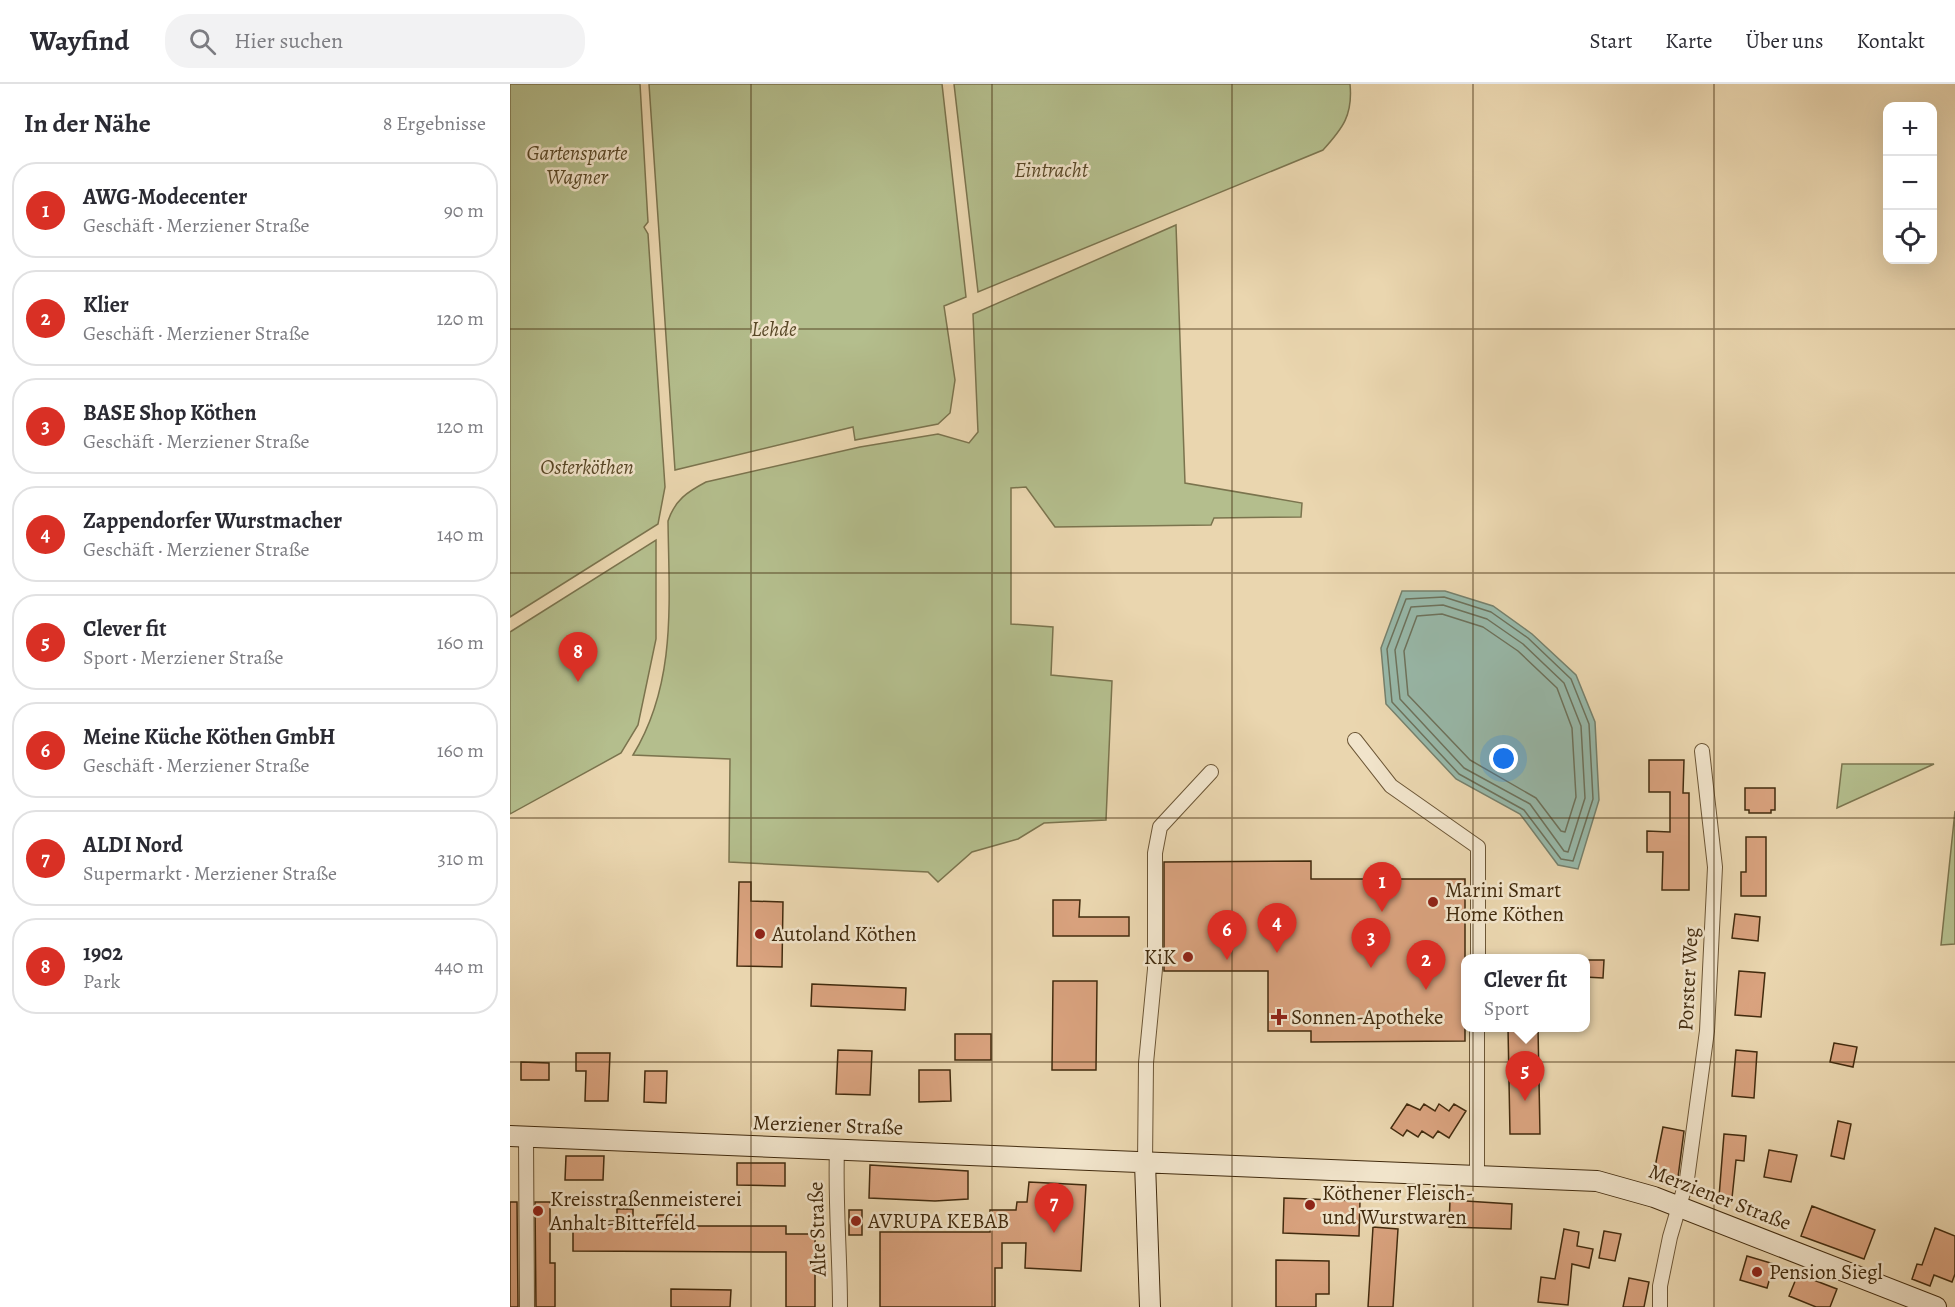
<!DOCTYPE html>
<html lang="de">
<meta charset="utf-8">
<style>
:root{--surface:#fff;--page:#f2f2f3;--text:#2b2b33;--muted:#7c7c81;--line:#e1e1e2;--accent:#d93025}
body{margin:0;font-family:Alegreya,serif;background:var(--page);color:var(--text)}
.controls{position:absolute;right:18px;top:18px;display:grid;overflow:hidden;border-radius:12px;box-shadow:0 6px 24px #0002}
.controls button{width:54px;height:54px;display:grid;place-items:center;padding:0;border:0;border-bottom:2px solid var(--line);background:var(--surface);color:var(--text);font:30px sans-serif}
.you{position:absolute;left:994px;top:675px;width:21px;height:21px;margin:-15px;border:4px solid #fff;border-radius:50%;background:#1a73e8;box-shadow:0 0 0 9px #1a73e833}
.badge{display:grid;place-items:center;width:39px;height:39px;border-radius:50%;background:var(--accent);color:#fff;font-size:20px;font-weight:700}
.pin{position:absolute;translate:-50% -50px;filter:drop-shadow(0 2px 3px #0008)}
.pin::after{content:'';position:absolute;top:32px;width:21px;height:18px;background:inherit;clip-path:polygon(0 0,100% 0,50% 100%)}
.popup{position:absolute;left:951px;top:870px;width:129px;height:78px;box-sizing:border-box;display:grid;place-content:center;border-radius:12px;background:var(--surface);filter:drop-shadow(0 2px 4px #0005);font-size:20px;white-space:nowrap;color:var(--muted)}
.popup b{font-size:22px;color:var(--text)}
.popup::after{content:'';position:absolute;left:50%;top:100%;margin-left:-12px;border:12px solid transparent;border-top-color:var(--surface)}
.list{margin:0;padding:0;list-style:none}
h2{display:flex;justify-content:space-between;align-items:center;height:78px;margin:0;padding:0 24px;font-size:26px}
h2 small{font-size:20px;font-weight:400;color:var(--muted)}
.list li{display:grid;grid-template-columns:39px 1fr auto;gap:18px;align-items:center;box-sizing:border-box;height:96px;margin:0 12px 12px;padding:0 12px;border:2px solid var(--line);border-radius:24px}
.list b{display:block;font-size:22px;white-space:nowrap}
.list p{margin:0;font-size:20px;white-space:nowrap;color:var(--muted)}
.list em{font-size:20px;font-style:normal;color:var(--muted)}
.icon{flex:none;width:33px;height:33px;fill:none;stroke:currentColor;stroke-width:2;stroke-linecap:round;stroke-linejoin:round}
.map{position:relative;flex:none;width:1445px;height:1223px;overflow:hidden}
header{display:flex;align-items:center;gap:36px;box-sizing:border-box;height:84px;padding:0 30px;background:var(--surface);border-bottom:2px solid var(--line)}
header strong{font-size:28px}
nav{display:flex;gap:33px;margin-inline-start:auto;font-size:21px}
.search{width:420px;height:54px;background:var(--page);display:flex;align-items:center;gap:15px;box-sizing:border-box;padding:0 21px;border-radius:24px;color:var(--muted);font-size:22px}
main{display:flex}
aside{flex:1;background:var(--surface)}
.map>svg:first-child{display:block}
.green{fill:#b4be8d;stroke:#7b744e;stroke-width:1.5}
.water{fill:#98b9aa;stroke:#76806c;stroke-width:1.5}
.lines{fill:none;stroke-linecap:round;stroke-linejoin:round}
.shore{stroke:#6d725c;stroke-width:1.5}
.building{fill:#daa37f;stroke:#422b0e;stroke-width:1.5}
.street-casing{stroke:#6c5636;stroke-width:16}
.secondary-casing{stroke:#422b0e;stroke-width:22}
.street{stroke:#f1e4cb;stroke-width:14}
.secondary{stroke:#f1e4cb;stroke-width:20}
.grid{fill:none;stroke:#422b0e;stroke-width:1.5;stroke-opacity:0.55}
.poi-dot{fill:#8f2418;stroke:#f1e4cb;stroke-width:2}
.labels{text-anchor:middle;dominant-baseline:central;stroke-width:5;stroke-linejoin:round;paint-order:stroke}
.park-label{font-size:21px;font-style:italic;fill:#594827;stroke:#f1e4cb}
.poi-label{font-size:21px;fill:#422b0e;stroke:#f1e4cb;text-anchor:start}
.street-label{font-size:21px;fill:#422b0e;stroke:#f1e4cb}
</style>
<header>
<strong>Wayfind</strong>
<div class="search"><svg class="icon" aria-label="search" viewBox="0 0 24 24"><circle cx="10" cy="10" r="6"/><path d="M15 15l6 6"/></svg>Hier suchen</div>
<nav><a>Start</a><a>Karte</a><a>Über uns</a><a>Kontakt</a></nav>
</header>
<main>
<aside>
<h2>In der Nähe<small>8 Ergebnisse</small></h2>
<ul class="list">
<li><span class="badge">1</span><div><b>AWG-Modecenter</b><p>Geschäft · Merziener Straße</p></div><em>90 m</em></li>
<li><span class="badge">2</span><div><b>Klier</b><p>Geschäft · Merziener Straße</p></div><em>120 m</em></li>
<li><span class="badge">3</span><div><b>BASE Shop Köthen</b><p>Geschäft · Merziener Straße</p></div><em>120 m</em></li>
<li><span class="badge">4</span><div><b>Zappendorfer Wurstmacher</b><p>Geschäft · Merziener Straße</p></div><em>140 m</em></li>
<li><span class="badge">5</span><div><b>Clever fit</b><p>Sport · Merziener Straße</p></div><em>160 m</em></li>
<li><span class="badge">6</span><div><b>Meine Küche Köthen GmbH</b><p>Geschäft · Merziener Straße</p></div><em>160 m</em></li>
<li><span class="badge">7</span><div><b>ALDI Nord</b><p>Supermarkt · Merziener Straße</p></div><em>310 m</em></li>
<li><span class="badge">8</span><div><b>1902</b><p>Park</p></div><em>440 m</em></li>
</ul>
</aside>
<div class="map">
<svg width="1445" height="1223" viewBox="0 0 1445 1223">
<rect width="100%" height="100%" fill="#ead6af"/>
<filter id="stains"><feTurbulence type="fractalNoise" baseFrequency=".00333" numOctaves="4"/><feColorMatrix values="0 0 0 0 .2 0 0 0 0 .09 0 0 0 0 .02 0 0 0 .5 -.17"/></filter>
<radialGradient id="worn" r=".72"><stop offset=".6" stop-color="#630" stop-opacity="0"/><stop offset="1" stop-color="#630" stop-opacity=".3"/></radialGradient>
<path class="green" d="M 0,0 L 130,0 L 138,138 L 134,143 L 138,150 L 155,403 L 148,440 L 0,533 Z
M 139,0 L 432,0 L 456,213 L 434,222 L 445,296 L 440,329 L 428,340 L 345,356 L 343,343 L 165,386 Z
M 444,0 L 840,0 C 843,31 833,44 813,66 L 468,208 Z
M 666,141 L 675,399 L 792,419 L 791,433 L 704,434 L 701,441 L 545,443 L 516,403 L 501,404 L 501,540 L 543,543 L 541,591 L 602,597 L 596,736 L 534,739 L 508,755 L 462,768 L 428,798 L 418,788 L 219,778 L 220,675 L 123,671 C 167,599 159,518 158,437 C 165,416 177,408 196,398 L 350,363 L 428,350 L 459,359 L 468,348 L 463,230 Z
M 146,456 L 146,555 L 128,641 L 111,669 L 0,730 L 0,548 Z
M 1332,680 L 1424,680 L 1327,724 Z
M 1445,727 L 1445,860 L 1431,861 Z"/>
<path class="water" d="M 892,507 L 935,507 L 983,522 L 1022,550 L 1066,591 L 1085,638 L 1089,716 L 1068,785 L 1048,781 L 1010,730 L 946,695 L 876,620 L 871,564 Z"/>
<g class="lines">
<path class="shore" d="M 934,513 L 981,528 L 1018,554 L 1061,595 L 1079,640 L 1083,715 L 1063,777 L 1051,775 L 1014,726 L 949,690 L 882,618 L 877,565 L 896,515 Z
M 933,521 L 977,535 L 1013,560 L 1054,599 L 1071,642 L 1075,714 L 1058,768 L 1054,767 L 1020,720 L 954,684 L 890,615 L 885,566 L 901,523 Z
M 932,530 L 973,543 L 1008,567 L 1047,604 L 1062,644 L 1066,713 L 1055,748 L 1051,747 L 1026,714 L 960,676 L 898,611 L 894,567 L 907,532 Z"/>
</g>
<path class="building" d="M 1139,676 L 1174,676 L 1173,709 L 1179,709 L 1179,806 L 1152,806 L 1153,768 L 1137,768 L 1137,747 L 1160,748 L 1160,708 L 1139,708 Z
M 1235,704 L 1265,704 L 1265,726 L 1261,726 L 1261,729 L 1239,729 L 1239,726 L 1235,726 Z
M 1236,753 L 1256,753 L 1256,812 L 1231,812 L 1231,788 L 1236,788 Z
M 801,777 L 801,795 L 955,795 L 955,957 L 801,958 L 801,947 L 758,947 L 758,887 L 654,887 L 654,778 Z
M 229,798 L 241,798 L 241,817 L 273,818 L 272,883 L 227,882 Z
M 543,816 L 570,816 L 569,833 L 619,833 L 619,852 L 543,852 Z
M 1225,830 L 1250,833 L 1248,857 L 1222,854 Z
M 1075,876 L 1094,876 L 1093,894 L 1075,893 Z
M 1229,887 L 1255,889 L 1251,933 L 1225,931 Z
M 543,897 L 587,897 L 586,986 L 542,986 Z
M 302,900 L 396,904 L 395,926 L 301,922 Z
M 998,944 L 1028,944 L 1030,1050 L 1000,1050 Z
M 445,950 L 481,950 L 481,976 L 445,976 Z
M 1324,959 L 1347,963 L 1343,983 L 1320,978 Z
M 328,966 L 362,967 L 360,1011 L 326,1010 Z
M 1226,966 L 1247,968 L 1244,1014 L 1222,1012 Z
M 66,969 L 100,969 L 98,1017 L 75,1017 L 76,987 L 66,987 Z
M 11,978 L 39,979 L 39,996 L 11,996 Z
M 409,986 L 440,986 L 441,1017 L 409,1018 Z
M 135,987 L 157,987 L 156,1019 L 134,1018 Z
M 897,1020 L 910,1026 L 914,1020 L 925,1027 L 929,1020 L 939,1027 L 944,1020 L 956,1027 L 939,1054 L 928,1047 L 923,1054 L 912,1047 L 908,1053 L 897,1046 L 893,1052 L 881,1044 Z
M 1328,1037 L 1341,1040 L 1334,1075 L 1321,1072 Z
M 1153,1043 L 1174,1047 L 1168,1093 L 1144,1088 Z
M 1214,1050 L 1236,1052 L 1234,1077 L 1226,1076 L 1222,1114 L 1209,1113 Z
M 1259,1066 L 1287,1071 L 1281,1098 L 1254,1093 Z
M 56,1072 L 94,1072 L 93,1096 L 55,1096 Z
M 227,1079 L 275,1079 L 275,1102 L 227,1101 Z
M 360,1081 L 458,1087 L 458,1115 L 425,1117 L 359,1114 Z
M 519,1098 L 576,1101 L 571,1187 L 515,1184 L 516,1159 L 492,1159 L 492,1184 L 485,1184 L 485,1223 L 370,1223 L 370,1148 L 480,1148 L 480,1126 L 506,1126 L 507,1118 L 517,1118 Z
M 774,1114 L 850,1117 L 849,1152 L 773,1149 Z
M 940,1116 L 1002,1120 L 1001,1145 L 939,1143 Z
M 0,1118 L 7,1118 L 8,1223 L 0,1223 Z
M 25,1118 L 40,1118 L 40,1179 L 45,1179 L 45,1223 L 26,1223 Z
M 1302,1122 L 1365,1146 L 1354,1175 L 1291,1152 Z
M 107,1125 L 123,1125 L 123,1138 L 146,1138 L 147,1131 L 171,1131 L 171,1142 L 276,1142 L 276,1150 L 305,1150 L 305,1223 L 276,1223 L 276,1168 L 63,1167 L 63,1137 L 107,1137 Z
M 339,1126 L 352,1126 L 352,1151 L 339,1151 Z
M 863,1143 L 888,1145 L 883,1223 L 858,1223 Z
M 1425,1144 L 1445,1152 L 1445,1190 L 1442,1198 L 1424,1191 L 1420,1202 L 1402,1195 L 1407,1180 L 1412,1181 Z
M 1054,1145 L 1069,1148 L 1067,1162 L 1083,1165 L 1079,1184 L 1062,1180 L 1058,1221 L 1028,1218 L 1031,1193 L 1045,1195 Z
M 1094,1147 L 1111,1150 L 1105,1177 L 1089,1174 Z
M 1237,1172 L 1264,1180 L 1257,1204 L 1230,1196 Z
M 766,1176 L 819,1177 L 819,1210 L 806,1210 L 806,1223 L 766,1223 Z
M 1288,1190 L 1327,1205 L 1320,1223 L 1306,1223 L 1279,1212 Z
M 1119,1194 L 1139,1198 L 1134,1223 L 1113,1223 Z
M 161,1205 L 221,1206 L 220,1223 L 161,1223 Z"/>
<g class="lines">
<g class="street-casing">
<path id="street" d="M 845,656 L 881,702 L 968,763 L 968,874
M 16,1053 L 17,1223
M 327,1066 C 325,1118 330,1170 330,1223
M 635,1079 L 636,979 L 645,885 L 645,769 L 650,743 L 701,688
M 967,1091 L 967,944
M 1150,1223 L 1150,1202 L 1160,1153 L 1177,1095 L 1197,947 L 1205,783 L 1192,667"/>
</g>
<g class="secondary-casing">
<path id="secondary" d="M 0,1052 L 1087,1097 L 1144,1113 L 1426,1223
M 635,1079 L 640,1223"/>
</g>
<use href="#street" class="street"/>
<use href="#secondary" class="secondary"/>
</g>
<path class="grid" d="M 241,0 L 241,1223M 482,0 L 482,1223M 722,0 L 722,1223M 963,0 L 963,1223M 1204,0 L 1204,1223M 0,245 L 1445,245M 0,489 L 1445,489M 0,734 L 1445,734M 0,978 L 1445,978"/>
<g class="poi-dot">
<circle cx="923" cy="818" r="6"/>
<circle cx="250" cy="850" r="6"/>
<circle cx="678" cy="873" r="6"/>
<path d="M766 924h6v6h6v6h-6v6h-6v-6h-6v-6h6z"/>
<circle cx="800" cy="1121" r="6"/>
<circle cx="28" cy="1127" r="6"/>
<circle cx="346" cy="1137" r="6"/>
<circle cx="1247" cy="1188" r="6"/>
</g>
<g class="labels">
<g class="park-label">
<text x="67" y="69">Gartensparte<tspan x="67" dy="24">Wagner</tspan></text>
<text x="541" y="86">Eintracht</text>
<text x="264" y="245">Lehde</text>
<text x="77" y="383">Osterköthen</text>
</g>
<g class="poi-label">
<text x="935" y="806">Marini Smart<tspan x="935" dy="24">Home Köthen</tspan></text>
<text x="262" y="850">Autoland Köthen</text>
<text x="666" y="873" text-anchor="end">KiK</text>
<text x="781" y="933">Sonnen-Apotheke</text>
<text x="812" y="1109">Köthener Fleisch-<tspan x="812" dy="24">und Wurstwaren</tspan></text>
<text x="40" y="1115">Kreisstraßenmeisterei<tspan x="40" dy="24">Anhalt-Bitterfeld</tspan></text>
<text x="358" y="1137">AVRUPA KEBAB</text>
<text x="1259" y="1188">Pension Siegl</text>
</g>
<g class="street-label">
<text transform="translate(1178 895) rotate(-87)">Porster Weg</text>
<text transform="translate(318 1041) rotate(2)">Merziener Straße</text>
<text transform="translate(1210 1113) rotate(21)">Merziener Straße</text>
<text transform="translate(307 1145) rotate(-92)">Alte Straße</text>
</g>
</g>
<rect width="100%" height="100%" filter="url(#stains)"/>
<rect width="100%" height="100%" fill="url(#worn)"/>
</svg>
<div class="controls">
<button>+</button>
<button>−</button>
<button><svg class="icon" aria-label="locate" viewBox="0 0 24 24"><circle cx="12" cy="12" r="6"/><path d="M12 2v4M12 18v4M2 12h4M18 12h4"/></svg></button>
</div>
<div class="you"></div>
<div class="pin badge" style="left:872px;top:828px">1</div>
<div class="pin badge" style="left:916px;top:906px">2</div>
<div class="pin badge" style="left:861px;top:884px">3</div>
<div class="pin badge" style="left:767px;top:869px">4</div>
<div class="pin badge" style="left:1015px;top:1017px">5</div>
<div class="popup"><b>Clever fit</b>Sport</div>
<div class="pin badge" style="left:717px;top:876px">6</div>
<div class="pin badge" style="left:544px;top:1149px">7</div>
<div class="pin badge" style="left:68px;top:598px">8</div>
</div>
</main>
